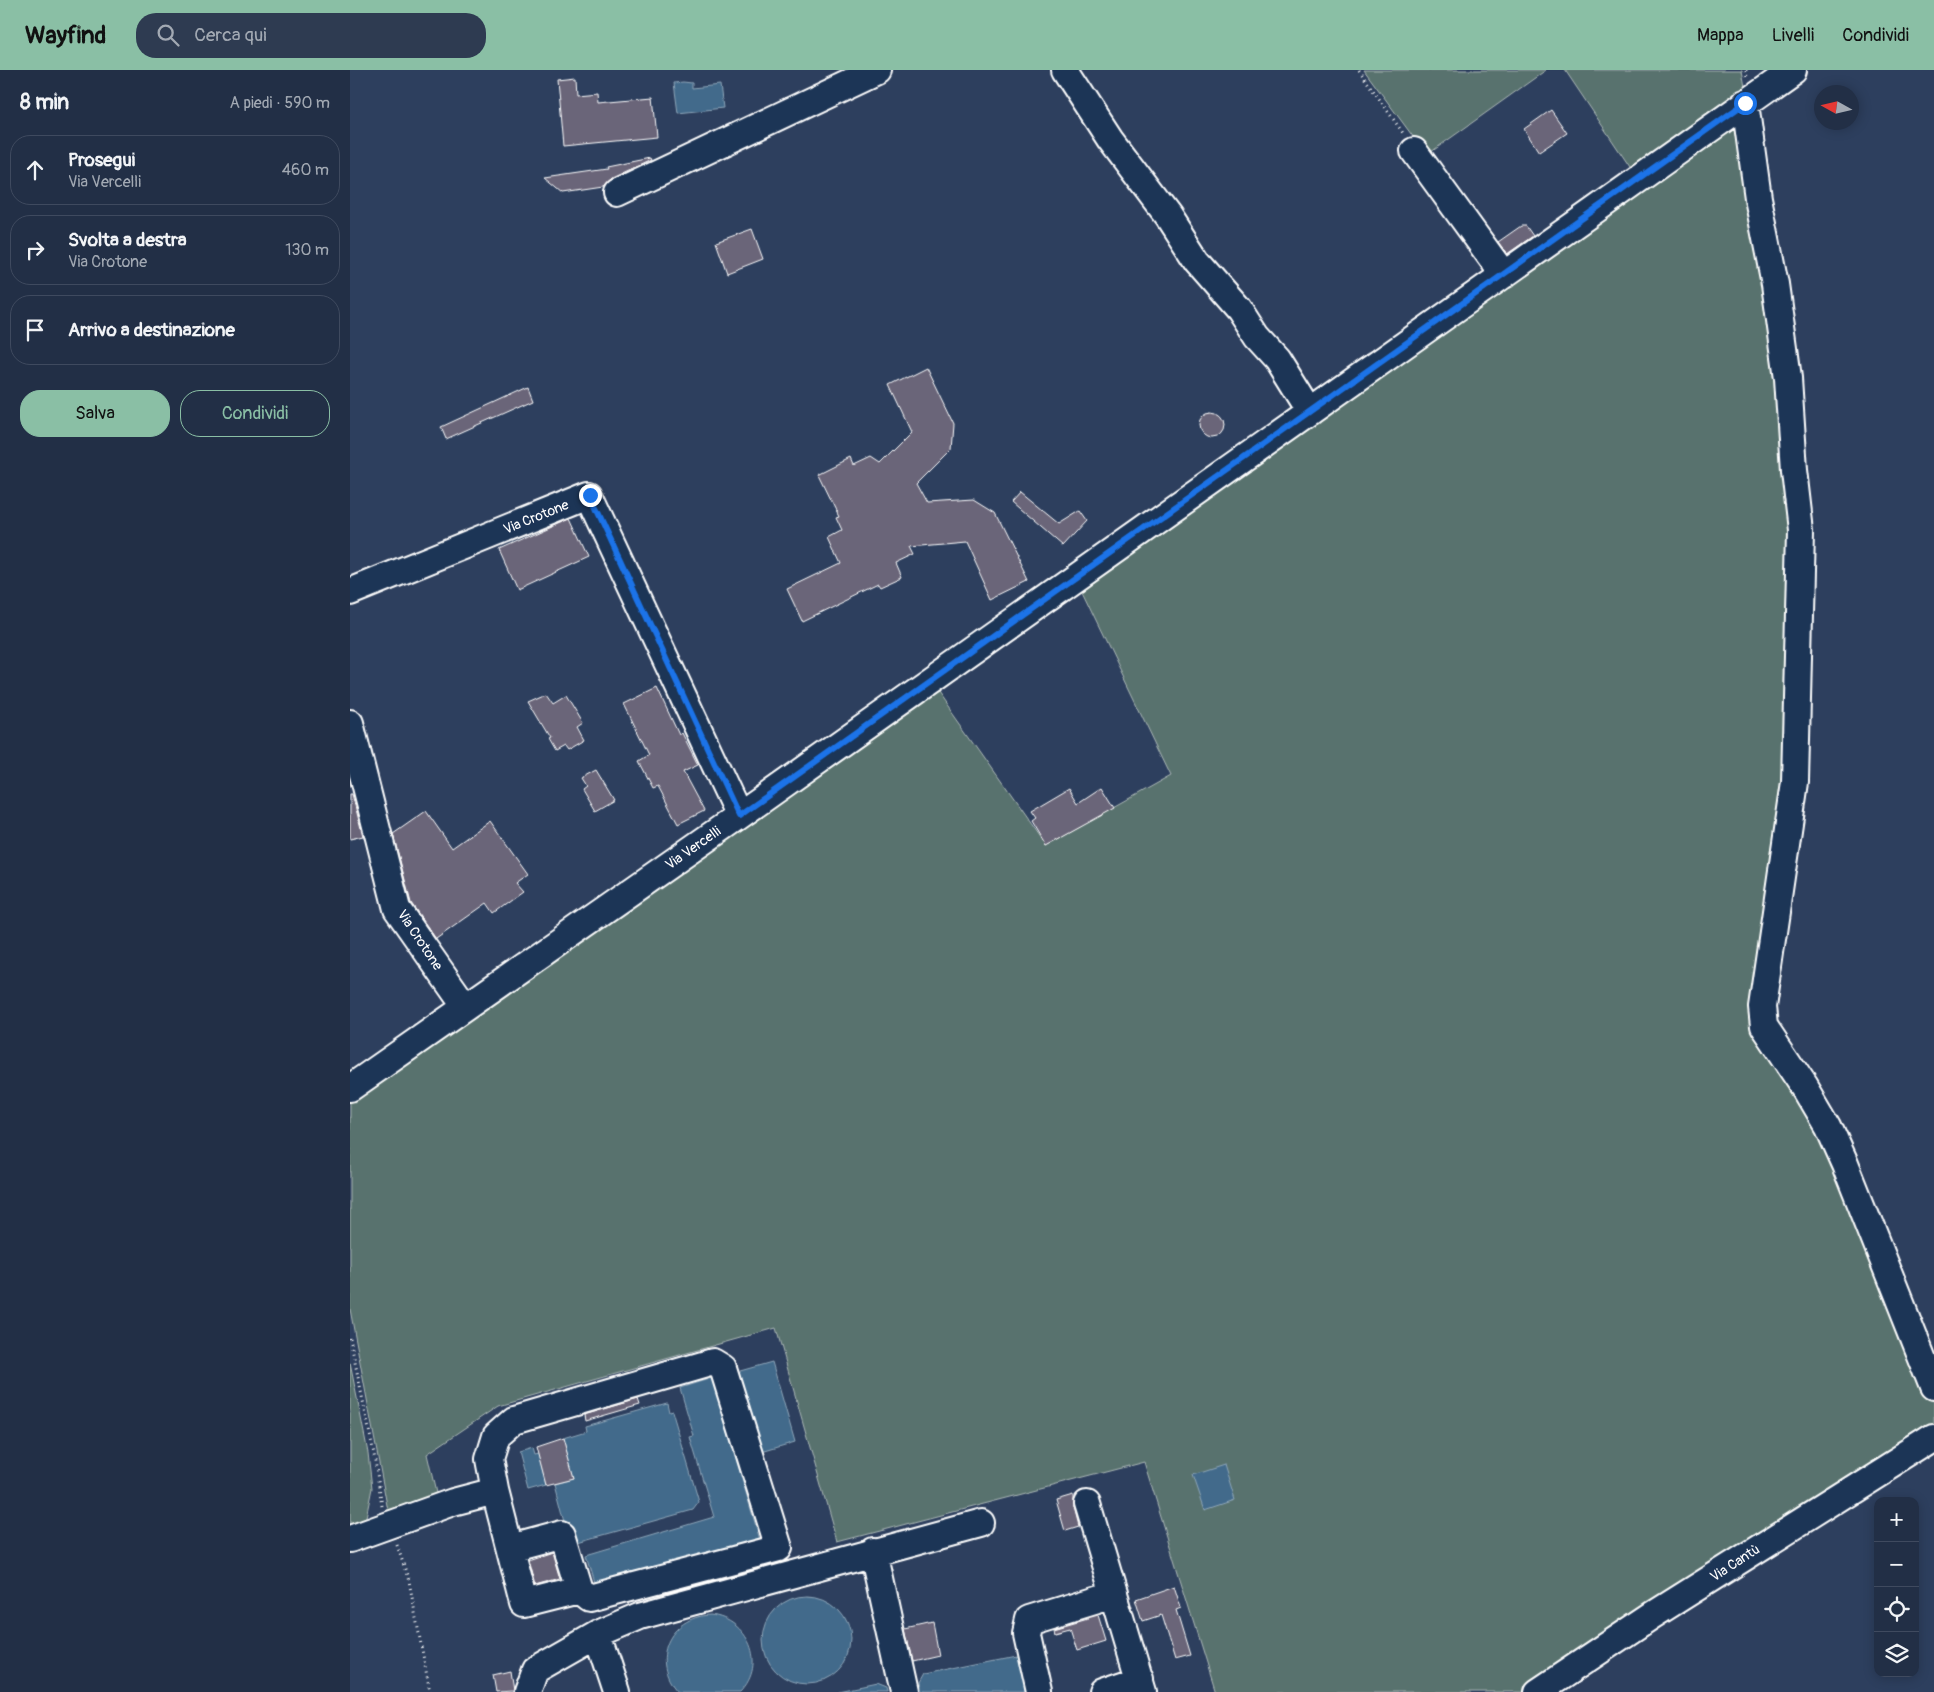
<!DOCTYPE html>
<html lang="it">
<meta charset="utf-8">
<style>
:root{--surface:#222f46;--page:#2e3b51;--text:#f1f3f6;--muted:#a2a9b3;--line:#3f4a5f;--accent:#8abfa5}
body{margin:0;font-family:Pangolin,sans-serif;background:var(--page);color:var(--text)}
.controls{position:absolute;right:15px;bottom:15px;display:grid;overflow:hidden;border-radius:10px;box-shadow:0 2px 12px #0003}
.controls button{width:45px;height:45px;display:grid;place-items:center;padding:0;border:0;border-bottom:1px solid var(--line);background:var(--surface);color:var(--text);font:25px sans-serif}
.compass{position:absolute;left:1464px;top:15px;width:45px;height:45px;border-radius:50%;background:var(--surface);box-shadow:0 2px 12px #0003;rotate:278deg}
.stop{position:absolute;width:15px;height:15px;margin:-11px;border:4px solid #1a73e8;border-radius:50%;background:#fff}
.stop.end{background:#1a73e8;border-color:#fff;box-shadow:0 1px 5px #0008}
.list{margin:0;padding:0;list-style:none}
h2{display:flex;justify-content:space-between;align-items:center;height:65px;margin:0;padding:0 20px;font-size:21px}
h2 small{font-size:16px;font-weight:400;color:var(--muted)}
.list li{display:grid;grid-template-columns:32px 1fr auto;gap:15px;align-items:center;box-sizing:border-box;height:70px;margin:0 10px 10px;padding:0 10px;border:1px solid var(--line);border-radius:20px}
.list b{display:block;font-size:19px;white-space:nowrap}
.list p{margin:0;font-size:16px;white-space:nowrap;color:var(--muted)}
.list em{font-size:16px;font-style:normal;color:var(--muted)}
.actions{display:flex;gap:10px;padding:15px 20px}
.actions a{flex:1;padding:11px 0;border:1px solid var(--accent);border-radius:20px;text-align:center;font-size:18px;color:var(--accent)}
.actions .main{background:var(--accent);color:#111}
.icon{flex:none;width:28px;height:28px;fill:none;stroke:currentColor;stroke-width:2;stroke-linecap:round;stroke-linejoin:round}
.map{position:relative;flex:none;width:1584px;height:1622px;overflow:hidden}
header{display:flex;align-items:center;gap:30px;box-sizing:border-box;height:70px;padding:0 25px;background:var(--accent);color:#111}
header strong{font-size:24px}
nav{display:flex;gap:28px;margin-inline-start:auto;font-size:18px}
.search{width:350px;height:45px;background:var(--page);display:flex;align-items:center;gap:12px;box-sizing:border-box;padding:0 18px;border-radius:20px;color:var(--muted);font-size:19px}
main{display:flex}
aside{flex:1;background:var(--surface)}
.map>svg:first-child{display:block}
.green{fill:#58726e;stroke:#acb8b6}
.water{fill:#436b8b;stroke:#8ea6b9}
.building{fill:#6b6579;stroke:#fff}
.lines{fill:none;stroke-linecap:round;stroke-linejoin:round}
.minor-casing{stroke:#fff;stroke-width:30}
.path{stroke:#fff;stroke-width:3;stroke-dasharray:1 4;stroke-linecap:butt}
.minor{stroke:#1d3557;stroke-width:26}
.route{stroke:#1a73e8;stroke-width:6}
.labels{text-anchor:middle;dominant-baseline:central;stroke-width:4;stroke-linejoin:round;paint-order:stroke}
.street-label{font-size:14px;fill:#fff;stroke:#1d3557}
</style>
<header>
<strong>Wayfind</strong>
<div class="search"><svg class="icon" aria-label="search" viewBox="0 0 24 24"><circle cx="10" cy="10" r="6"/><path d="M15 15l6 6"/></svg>Cerca qui</div>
<nav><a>Mappa</a><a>Livelli</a><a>Condividi</a></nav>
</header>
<main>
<aside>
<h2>8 min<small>A piedi · 590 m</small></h2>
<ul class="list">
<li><svg class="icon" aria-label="ahead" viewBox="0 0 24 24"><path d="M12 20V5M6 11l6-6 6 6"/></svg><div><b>Prosegui</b><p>Via Vercelli</p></div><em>460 m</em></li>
<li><svg class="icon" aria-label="right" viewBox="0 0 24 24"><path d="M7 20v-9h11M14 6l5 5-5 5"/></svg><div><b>Svolta a destra</b><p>Via Crotone</p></div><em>130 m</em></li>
<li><svg class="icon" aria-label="arrive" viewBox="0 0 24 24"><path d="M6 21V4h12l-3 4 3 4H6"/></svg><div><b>Arrivo a destinazione</b></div></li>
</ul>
<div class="actions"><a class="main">Salva</a><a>Condividi</a></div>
</aside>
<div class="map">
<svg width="1584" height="1622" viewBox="0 0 1584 1622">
<rect width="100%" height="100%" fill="#2d3f5e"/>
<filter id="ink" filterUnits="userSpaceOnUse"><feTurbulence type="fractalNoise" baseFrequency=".02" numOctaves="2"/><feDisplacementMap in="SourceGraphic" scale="10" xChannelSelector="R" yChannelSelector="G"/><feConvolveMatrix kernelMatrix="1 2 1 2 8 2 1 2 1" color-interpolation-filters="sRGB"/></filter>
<g filter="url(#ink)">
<path class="green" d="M 1014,0 L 1196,0 L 1081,82 L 1064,68 Z
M 1215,0 L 1392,0 L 1396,23 L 1284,103 Z
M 1374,57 L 1387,57 L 1432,308 L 1443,458 L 1431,767 L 1403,947 L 1466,1051 L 1522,1177 L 1584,1334 L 1584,1359 L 1177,1622 L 865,1622 L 794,1392 L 487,1472 L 426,1258 L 148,1336 L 77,1384 L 86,1423 L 81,1435 L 39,1446 L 0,1239 L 0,1030 L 586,620 L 696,776 L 821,706 L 731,519 Z
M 0,1293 L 18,1383 L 22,1418 L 15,1452 L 0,1462 Z"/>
<path class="water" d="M 333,12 L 342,13 L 342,18 L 370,15 L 373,38 L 328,43 L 324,13 Z
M 422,1292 L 445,1372 L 405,1384 L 383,1303 Z
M 362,1308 L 410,1470 L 246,1519 L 236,1485 L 364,1447 L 340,1367 L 344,1366 L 330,1318 Z
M 317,1333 L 319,1342 L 322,1341 L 349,1432 L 343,1440 L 221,1474 L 205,1413 L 224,1408 L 213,1368 L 236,1361 L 235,1356 Z
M 182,1378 L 184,1385 L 188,1384 L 196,1415 L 178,1420 L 168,1382 Z
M 874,1395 L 885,1430 L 855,1440 L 843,1405 Z
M413 1570a44 44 0 1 1 88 0a44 44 0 1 1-88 0Z
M 360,1545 C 398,1549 418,1594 390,1622 L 328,1622 C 299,1591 319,1547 360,1545 Z
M 666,1585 L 674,1589 L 680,1622 L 570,1622 L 568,1613 L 573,1604 Z
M 526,1614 L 536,1618 L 537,1622 L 488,1622 Z"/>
<path class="building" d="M 225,7 L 226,24 L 247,22 L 248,32 L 303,27 L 307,67 L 213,76 L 207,9 Z
M 1201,40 L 1217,63 L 1189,82 L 1174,59 Z
M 300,88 L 301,90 L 261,109 L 253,117 L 213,123 L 195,108 L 257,99 L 256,97 Z
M 1171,156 L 1176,156 L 1183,166 L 1157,184 L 1148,172 Z
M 402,159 L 413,189 L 377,203 L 366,172 Z
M 576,297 L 603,353 L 601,378 L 566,413 L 577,433 L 624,430 L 645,443 L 679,512 L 642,530 L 615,471 L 561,476 L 565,484 L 546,493 L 552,507 L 530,517 L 528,514 L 452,551 L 437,519 L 491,493 L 479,467 L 492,460 L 486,447 L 489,446 L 469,405 L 501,389 L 504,396 L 521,388 L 530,394 L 562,362 L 540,315 Z
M 178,317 L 183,330 L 96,369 L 91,357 Z
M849 355a13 13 0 1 1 26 0a13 13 0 1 1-26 0Z
M 670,422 L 709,454 L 730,441 L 737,451 L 713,477 L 661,432 Z
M 221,448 L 239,487 L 167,520 L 149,480 Z
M 307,618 L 329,665 L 332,663 L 348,695 L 333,702 L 354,741 L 328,754 L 308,716 L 303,718 L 289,691 L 299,685 L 274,634 Z
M 196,623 L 203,633 L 216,625 L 233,653 L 227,657 L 234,670 L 217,680 L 214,676 L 205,681 L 198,669 L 200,668 L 178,631 Z
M 246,700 L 264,730 L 245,741 L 232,719 L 236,716 L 231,708 Z
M 752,717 L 765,738 L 696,776 L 681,751 L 685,748 L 680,741 L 719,718 L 728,733 Z
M 0,724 L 2,724 L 13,766 L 0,769 Z
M 76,741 L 102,778 L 140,751 L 178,804 L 165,813 L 173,822 L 144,843 L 137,833 L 86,869 L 61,833 L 43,764 Z
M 288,1329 L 290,1335 L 235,1351 L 234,1345 Z
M 213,1368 L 224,1408 L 196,1415 L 186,1377 Z
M 723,1425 L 723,1438 L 728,1457 L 715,1461 L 706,1430 Z
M 202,1482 L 210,1509 L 185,1516 L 178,1490 Z
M 824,1516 L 831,1538 L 826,1540 L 840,1586 L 825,1590 L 811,1545 L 793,1551 L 786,1529 Z
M 748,1545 L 756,1571 L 727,1580 L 720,1558 L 705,1562 L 704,1558 Z
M 582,1553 L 588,1585 L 562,1591 L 555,1559 Z
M 160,1601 L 163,1621 L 146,1622 L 143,1605 Z"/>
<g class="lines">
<g class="minor-casing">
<path id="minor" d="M 715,0 L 760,69 L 818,146 L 847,191 L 889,239 L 907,267 L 927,289 L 960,342
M 1395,33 L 1408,128 L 1425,214 L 1438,308 L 1444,400 L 1451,460 L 1445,712 L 1412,937 L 1414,956 L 1455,1017 L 1478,1056 L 1495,1094 L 1584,1318
M 1064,81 L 1154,205
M 267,123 L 527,0
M 0,522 L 239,425 L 389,746
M 0,653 L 47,839 L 115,936
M 0,1018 L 389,746 L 1443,0
M 737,1434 L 793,1622
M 0,1469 L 103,1432 L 145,1421 L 174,1534 L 229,1520 L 239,1528 L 429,1478 L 373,1298 L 363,1292 L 164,1350 L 146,1366 L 139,1389 L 145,1421
M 160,1478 L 212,1464 L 229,1520
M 523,1481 L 554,1622
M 248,1564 L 267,1622
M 177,1622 L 185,1600 L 248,1564 L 290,1546 L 631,1453
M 689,1622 L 676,1563 L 679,1550 L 764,1524
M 752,1622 L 790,1609
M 1188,1622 L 1303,1545 L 1584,1368"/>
</g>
<path class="path" d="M 1009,0 L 1053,63
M 1396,0 L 1397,8
M 0,1268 L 24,1384 L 32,1436
M 47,1475 L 59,1511 L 80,1622"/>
<use href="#minor" class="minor"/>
</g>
</g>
<g class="lines" filter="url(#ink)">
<path class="route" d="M 240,425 L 389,746 L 1395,33"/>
</g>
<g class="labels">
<g class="street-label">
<text transform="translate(186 447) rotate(-22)">Via Crotone</text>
<text transform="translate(343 778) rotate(-35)">Via Vercelli</text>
<text transform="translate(70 870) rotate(56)">Via Crotone</text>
<text transform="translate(1385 1493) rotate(-33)">Via Cantù</text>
</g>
</g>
</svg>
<div class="controls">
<button>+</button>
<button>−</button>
<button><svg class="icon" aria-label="locate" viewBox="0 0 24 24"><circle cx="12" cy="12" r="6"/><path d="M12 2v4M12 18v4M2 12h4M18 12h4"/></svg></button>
<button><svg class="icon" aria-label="layers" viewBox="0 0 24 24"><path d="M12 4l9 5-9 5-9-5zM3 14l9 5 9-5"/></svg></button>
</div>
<svg class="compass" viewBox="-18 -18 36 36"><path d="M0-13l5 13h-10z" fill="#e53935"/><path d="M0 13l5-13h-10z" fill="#a2a9b3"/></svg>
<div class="stop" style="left:1395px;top:33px"></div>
<div class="stop end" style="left:240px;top:425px"></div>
</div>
</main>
